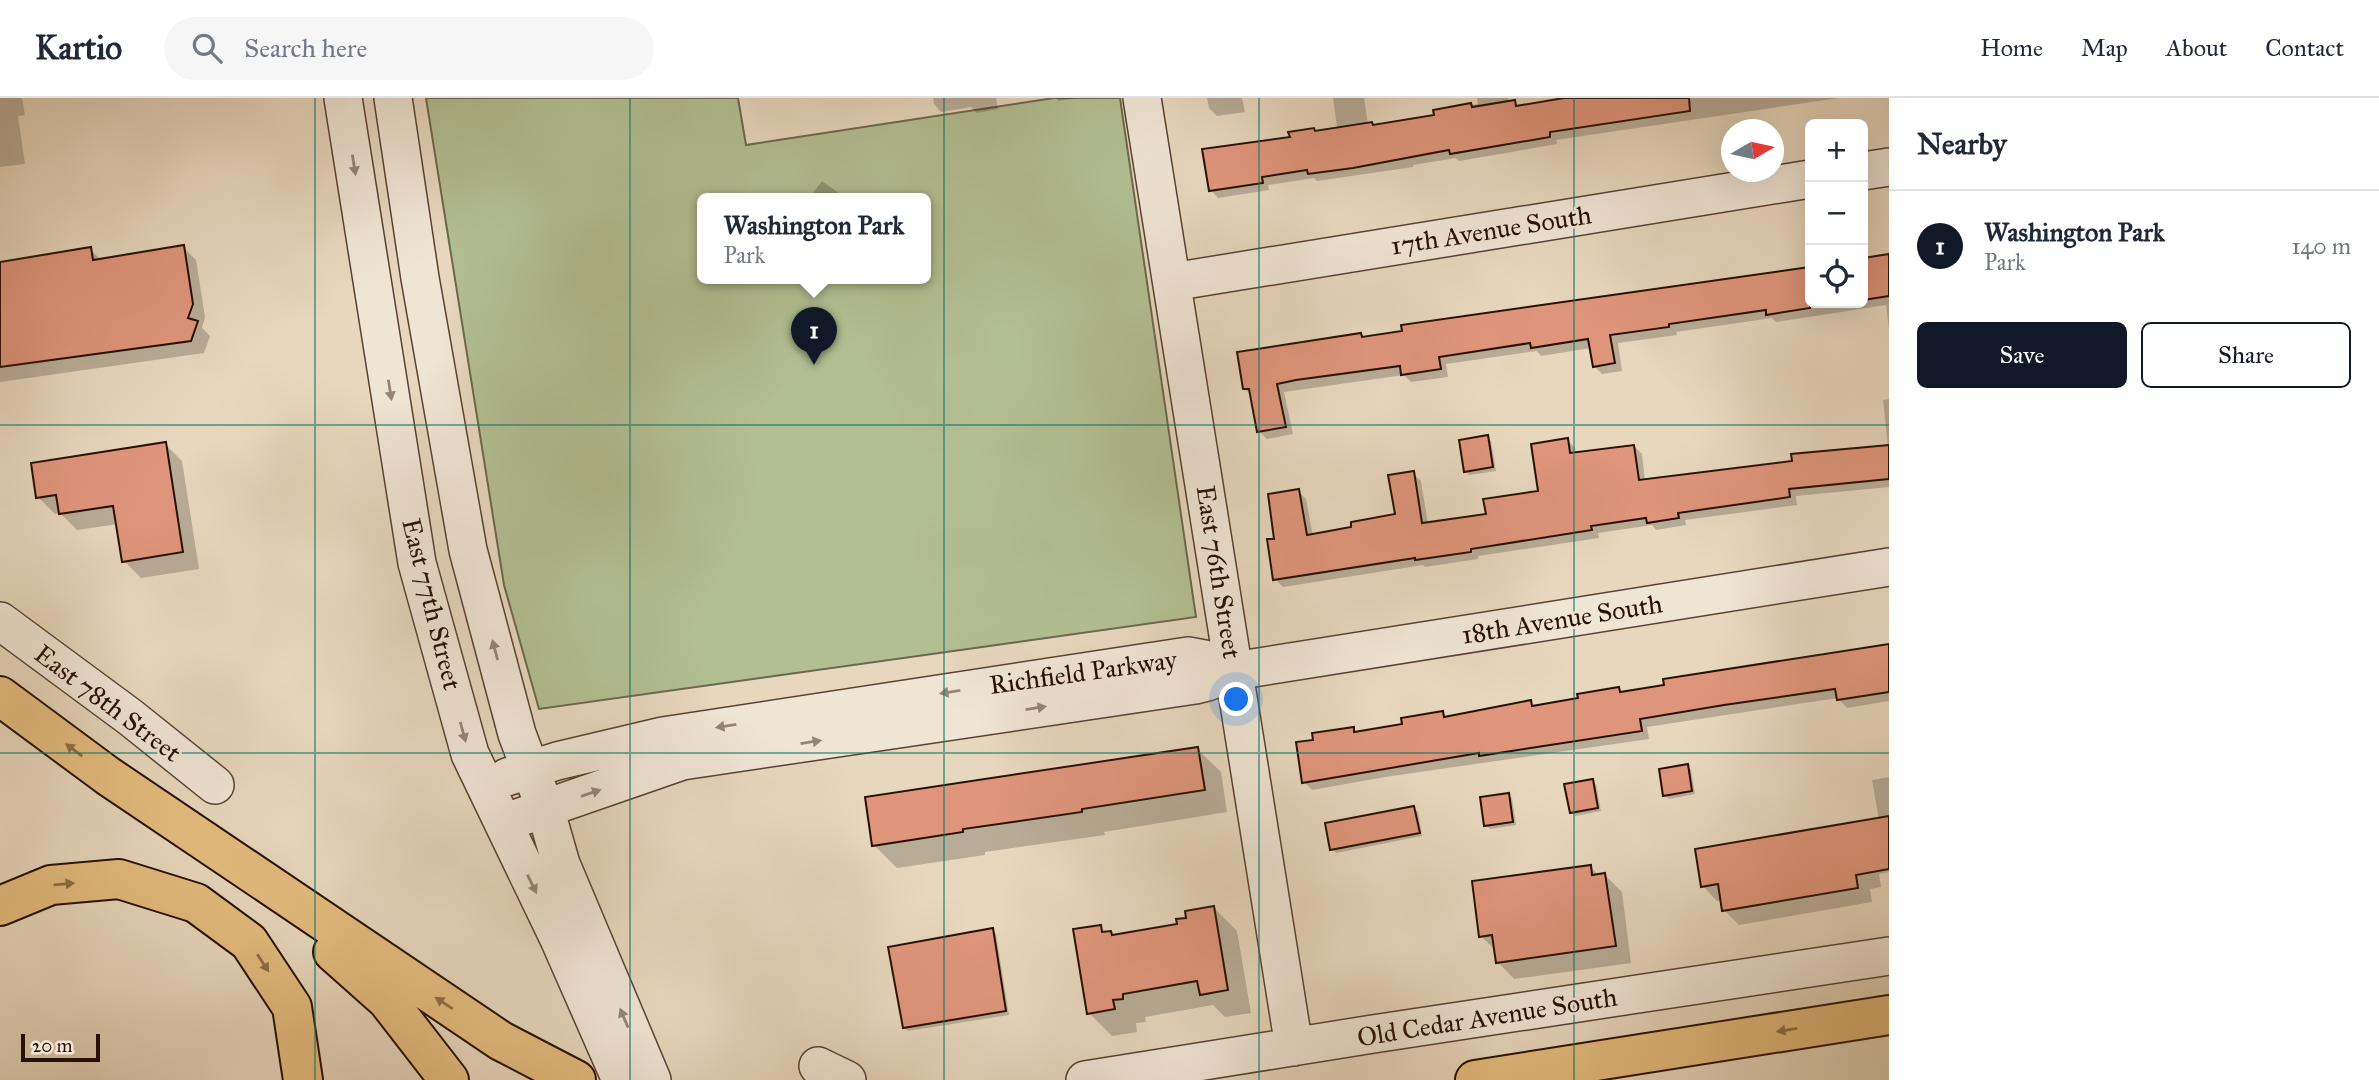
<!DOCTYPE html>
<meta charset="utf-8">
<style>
:root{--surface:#fff;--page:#f6f6f7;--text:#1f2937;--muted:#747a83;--line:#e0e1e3;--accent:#111827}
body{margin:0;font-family:"IM FELL Great Primer",serif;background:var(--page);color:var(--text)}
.controls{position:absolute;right:21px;top:21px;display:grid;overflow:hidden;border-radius:10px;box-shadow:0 7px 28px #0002}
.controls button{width:63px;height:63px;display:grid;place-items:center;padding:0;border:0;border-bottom:2px solid var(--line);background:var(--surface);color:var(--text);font:35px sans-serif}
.compass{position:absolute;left:1721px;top:21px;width:63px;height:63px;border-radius:50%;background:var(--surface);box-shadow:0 7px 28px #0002;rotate:81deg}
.scale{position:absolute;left:21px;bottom:18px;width:79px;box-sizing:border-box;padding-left:7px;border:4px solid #281004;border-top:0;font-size:19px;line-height:24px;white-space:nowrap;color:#281004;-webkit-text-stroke:5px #efe5d4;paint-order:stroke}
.you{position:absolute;left:1237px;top:602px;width:24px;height:24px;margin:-18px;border:5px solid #fff;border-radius:50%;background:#1a73e8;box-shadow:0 0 0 10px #1a73e833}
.badge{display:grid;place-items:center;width:46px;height:46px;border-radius:50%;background:var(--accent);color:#fff;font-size:23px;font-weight:700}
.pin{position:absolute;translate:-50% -58px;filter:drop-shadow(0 2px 4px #0008)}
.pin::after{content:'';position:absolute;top:37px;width:24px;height:21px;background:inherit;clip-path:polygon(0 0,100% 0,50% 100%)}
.popup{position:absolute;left:697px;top:95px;width:234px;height:91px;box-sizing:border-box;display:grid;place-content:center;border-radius:10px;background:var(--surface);filter:drop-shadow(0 2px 5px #0005);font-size:23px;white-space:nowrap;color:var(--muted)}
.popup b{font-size:26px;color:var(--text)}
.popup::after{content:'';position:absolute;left:50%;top:100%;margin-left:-14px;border:14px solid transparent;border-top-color:var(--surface)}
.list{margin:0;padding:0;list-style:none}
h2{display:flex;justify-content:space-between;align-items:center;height:91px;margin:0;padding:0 28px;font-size:30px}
h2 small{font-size:23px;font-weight:400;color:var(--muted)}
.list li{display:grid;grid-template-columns:46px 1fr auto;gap:21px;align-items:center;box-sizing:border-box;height:112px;padding:0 28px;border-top:2px solid var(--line)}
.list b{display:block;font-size:26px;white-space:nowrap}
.list p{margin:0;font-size:23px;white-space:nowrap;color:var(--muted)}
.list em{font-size:23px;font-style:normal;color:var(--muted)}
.actions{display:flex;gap:14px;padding:21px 28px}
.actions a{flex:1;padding:16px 0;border:2px solid var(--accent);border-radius:10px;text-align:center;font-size:24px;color:var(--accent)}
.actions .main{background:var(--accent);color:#fff}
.icon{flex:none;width:38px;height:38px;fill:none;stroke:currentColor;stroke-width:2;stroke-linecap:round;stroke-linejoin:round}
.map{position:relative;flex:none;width:1889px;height:982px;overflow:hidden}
header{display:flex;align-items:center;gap:42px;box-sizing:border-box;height:98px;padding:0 35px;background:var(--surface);border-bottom:2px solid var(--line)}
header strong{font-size:33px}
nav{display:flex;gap:38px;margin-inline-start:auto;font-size:24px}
.search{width:490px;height:63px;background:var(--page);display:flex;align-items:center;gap:18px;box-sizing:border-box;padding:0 24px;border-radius:38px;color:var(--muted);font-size:26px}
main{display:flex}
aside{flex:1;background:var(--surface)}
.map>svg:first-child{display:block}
.green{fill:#b2bf93;stroke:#6d684c;stroke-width:2;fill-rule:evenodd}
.shadow{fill:#0003}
.building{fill:#df957c;stroke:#281004;stroke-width:2}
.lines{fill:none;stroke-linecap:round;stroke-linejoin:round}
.minor-casing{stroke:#584232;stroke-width:40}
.highway-casing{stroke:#281004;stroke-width:42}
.minor{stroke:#efe5d4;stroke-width:37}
.highway{stroke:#e4bc7e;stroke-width:38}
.oneway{fill:#958576}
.oneway2{fill:#8f6f47}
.grid{fill:none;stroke:#0f766e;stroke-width:2;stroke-opacity:0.55}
.labels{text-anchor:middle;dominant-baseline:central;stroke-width:5;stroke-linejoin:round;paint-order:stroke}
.street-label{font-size:26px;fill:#281004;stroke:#efe5d4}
</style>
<header>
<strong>Kartio</strong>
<div class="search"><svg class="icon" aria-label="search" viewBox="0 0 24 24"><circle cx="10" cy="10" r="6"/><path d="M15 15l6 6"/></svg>Search here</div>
<nav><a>Home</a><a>Map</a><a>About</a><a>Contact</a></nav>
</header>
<main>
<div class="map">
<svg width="1889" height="982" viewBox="0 0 1889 982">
<rect width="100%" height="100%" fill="#e7d7bd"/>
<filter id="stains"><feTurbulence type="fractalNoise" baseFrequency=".00286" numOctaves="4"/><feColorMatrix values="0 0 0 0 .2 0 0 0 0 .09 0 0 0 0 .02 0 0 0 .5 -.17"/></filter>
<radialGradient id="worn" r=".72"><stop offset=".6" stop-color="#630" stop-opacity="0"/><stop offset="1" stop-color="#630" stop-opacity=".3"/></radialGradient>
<path class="green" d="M 426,0 L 738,0 L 746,47 L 1054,0 L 1120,0 L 1196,519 L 539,611 L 504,487 ZM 702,101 L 926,101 L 926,181 L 702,181 Z"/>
<path class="shadow" d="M 0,0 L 22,0 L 25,17 L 18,18 L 25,66 L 0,69 Z
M 933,0 L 996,0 L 998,11 L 977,15 L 971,9 L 941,14 L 934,6 Z
M 1056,0 L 1077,0 L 1059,3 Z
M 1207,0 L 1242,0 L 1245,14 L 1217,18 L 1209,10 Z
M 1333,0 L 1364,0 L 1368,26 L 1374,28 L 1436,19 L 1435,13 L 1478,6 L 1477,0 L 1508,0 L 1509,5 L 1514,4 L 1519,9 L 1575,0 L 1839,0 L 1556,42 L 1557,46 L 1459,63 L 1456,60 L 1413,67 L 1413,69 L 1317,83 L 1314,80 L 1268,87 L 1269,92 L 1218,100 L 1211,92 L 1293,41 L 1290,36 L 1337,29 Z
M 822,83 L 846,100 L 846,101 L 800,101 L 803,97 L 809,100 Z
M 183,149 L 196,162 L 205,219 L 202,230 L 210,238 L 204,255 L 0,284 L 0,166 L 90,151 L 101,162 Z
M 1889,158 L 1889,231 L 1886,207 L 1776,224 L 1772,220 L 1676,234 L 1677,237 L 1618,245 L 1622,273 L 1602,276 L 1594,268 L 1591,250 L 1541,258 L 1537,253 L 1446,266 L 1448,279 L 1411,284 L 1404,277 L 1284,294 L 1293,336 L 1267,341 L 1259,333 L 1252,298 L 1245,291 L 1361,237 L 1364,240 L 1792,174 L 1791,171 L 1810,168 L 1810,205 L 1863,205 L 1863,161 Z
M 1889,301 L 1889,389 L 1796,398 L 1797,407 L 1685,422 L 1686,427 L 1656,432 L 1652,427 L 1598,435 L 1599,440 L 1478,458 L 1478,461 L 1425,469 L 1423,467 L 1283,489 L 1275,481 L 1276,442 L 1298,393 L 1306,401 L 1313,438 L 1353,430 L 1396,418 L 1413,375 L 1421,383 L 1428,426 L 1488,417 L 1540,394 L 1567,342 L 1575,350 L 1576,356 L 1634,348 L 1642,356 L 1645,383 L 1794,365 L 1888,349 L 1883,302 Z
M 1488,339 L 1491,343 L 1496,373 L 1469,377 L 1465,373 Z
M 165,346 L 182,363 L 199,471 L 141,480 L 124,463 L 118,426 L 77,432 L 60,415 L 55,416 L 38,399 Z
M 1889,550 L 1889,603 L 1847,610 L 1838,600 L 1647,629 L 1649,641 L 1385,679 L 1312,692 L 1304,684 L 1315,643 L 1353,631 L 1357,635 L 1404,628 L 1443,615 L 1447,620 L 1530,604 L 1535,609 L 1580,602 L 1619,591 L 1623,596 Z
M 1197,651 L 1221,674 L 1227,714 L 1104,734 L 1105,737 L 985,754 L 985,757 L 897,770 L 874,747 Z
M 1687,668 L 1691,672 L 1695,696 L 1669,701 L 1665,697 Z
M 1889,679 L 1889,774 L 1879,776 L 1881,789 L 1870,791 L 1872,804 L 1739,827 L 1724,812 L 1722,802 L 1717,803 L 1703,788 L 1879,722 L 1872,682 Z
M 1592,683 L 1596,687 L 1601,713 L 1575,718 L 1571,714 Z
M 1508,697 L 1512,700 L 1516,727 L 1490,731 L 1486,727 Z
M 1414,710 L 1418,714 L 1422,738 L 1336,755 L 1332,751 Z
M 1590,768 L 1599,778 L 1605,777 L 1622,794 L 1631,865 L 1514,881 L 1498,864 L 1496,853 L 1481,838 Z
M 1214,810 L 1237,833 L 1251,915 L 1225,919 L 1213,907 L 1145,919 L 1146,924 L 1136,925 L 1137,934 L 1112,938 L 1089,915 L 1100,829 L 1107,835 L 1111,835 L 1115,839 L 1179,828 Z
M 992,832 L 996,836 L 1009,917 L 908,933 L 904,930 Z"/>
<path class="building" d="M 1564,0 L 1689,0 L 1690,13 L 1550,34 L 1550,39 L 1450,56 L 1449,52 L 1353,70 L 1308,76 L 1307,72 L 1262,79 L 1263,85 L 1209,93 L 1202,51 L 1290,39 L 1288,34 L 1314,30 L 1315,33 L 1372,24 L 1373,27 L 1434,17 L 1433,12 L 1471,5 L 1472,9 L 1515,2 L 1516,8 Z
M 184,147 L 193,206 L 188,220 L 198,223 L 191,243 L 0,269 L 0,164 L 91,149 L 93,162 Z
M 1889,156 L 1889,198 L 1863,202 L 1863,160 Z
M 1810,169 L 1810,210 L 1766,217 L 1766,212 L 1669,226 L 1669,229 L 1610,237 L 1615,265 L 1593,269 L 1588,241 L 1531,250 L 1530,245 L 1439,259 L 1441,271 L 1401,277 L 1400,268 L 1296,282 L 1277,286 L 1286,329 L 1257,334 L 1249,291 L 1243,291 L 1237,254 L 1361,235 L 1362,239 L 1402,233 L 1401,227 Z
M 1488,337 L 1493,369 L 1464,374 L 1459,342 Z
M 1568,340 L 1570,355 L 1634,347 L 1639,382 L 1792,363 L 1791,356 L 1889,347 L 1889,381 L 1789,391 L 1790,399 L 1678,415 L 1679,420 L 1647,425 L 1646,420 L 1591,428 L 1592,432 L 1471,451 L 1471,454 L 1415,462 L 1415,460 L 1273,482 L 1267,441 L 1274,441 L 1268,396 L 1299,391 L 1307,437 L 1351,429 L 1351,424 L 1395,416 L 1388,377 L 1414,373 L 1422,425 L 1486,416 L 1483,401 L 1538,393 L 1531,346 Z
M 166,344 L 183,454 L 122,464 L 113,408 L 59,416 L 56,397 L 36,400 L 31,365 Z
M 1889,546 L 1889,594 L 1837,602 L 1835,591 L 1724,607 L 1640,621 L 1642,633 L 1479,658 L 1479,655 L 1302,685 L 1296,644 L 1313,642 L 1312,635 L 1354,629 L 1354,634 L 1402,626 L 1401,620 L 1443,613 L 1444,619 L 1531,602 L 1532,608 L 1578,600 L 1577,596 L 1619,589 L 1620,594 L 1664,587 L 1663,581 Z
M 1198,649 L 1205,692 L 1082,711 L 1082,714 L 963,731 L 963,734 L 872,748 L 865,699 Z
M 1688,666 L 1692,693 L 1663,698 L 1659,671 Z
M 1593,681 L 1598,710 L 1570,715 L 1564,686 Z
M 1509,695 L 1513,724 L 1484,728 L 1480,699 Z
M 1414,708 L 1420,735 L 1330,752 L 1325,725 Z
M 1889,718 L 1889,771 L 1856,777 L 1858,790 L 1722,813 L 1718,786 L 1701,789 L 1695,751 Z
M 1591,767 L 1592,777 L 1605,775 L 1616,848 L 1496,865 L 1492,837 L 1479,839 L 1472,783 Z
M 1214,808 L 1228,892 L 1200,897 L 1197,883 L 1123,896 L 1123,901 L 1113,902 L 1115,911 L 1087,916 L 1073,831 L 1101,827 L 1102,834 L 1111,833 L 1112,837 L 1177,826 L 1176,821 L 1186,820 L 1185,813 Z
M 993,830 L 1006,913 L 903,930 L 888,849 Z"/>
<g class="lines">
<g class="minor-casing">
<path id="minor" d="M 343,0 L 417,465 L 470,656 L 559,841 L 621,982
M 393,0 L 420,180 L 468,452 L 517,636 L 545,710 L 561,766 L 652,982
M 1142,0 L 1294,949
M 1863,73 L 1889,69
M 1172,184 L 1810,81
M 0,523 L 130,619 L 215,687
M 507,679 L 557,663 L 663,638 L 1188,558 L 1204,561 L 1234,573
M 503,725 L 682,663 L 1195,587 L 1207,584 L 1234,573 L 1889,469
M 818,968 L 847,982
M 1085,982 L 1373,936 L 1889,858"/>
</g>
<g class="highway-casing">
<path id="highway" d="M 0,598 L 108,678 L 501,943 L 576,982
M 0,808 L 51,787 L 119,781 L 196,805 L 249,844 L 292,909 L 303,982
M 333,854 L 387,902 L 449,982
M 1475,982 L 1889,917"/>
</g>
<use href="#minor" class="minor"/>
<use href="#highway" class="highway"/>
</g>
<defs><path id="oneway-solid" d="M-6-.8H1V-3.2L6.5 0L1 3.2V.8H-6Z" transform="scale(1.75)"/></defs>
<g class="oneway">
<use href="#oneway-solid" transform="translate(354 67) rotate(81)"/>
<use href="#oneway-solid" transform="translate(390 292) rotate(81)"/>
<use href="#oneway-solid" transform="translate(495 552) rotate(-105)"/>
<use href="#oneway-solid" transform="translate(950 594) rotate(171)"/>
<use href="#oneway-solid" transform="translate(1036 610) rotate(-9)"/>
<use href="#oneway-solid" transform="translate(726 628) rotate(171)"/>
<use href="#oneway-solid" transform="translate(463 634) rotate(75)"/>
<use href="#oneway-solid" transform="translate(811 644) rotate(-9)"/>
<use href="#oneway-solid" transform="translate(591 695) rotate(-19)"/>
<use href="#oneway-solid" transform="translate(532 786) rotate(64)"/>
<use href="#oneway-solid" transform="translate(624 920) rotate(-113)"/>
</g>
<g class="oneway2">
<use href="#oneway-solid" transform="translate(74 652) rotate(-143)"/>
<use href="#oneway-solid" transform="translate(64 786) rotate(-5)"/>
<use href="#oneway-solid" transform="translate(263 865) rotate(57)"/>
<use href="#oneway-solid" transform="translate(444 905) rotate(-146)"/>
<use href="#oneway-solid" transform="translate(1787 932) rotate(171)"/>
</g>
<path class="grid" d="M 315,0 L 315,982M 630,0 L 630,982M 944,0 L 944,982M 1259,0 L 1259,982M 1574,0 L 1574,982M 0,327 L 1889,327M 0,655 L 1889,655"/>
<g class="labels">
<g class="street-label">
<text transform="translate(1491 132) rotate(-9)">17th Avenue South</text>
<text transform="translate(1219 474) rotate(81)">East 76th Street</text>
<text transform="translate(432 506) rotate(76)">East 77th Street</text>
<text transform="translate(1562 521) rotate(-9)">18th Avenue South</text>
<text transform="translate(1083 574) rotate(-8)">Richfield Parkway</text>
<text transform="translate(108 605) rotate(37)">East 78th Street</text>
<text transform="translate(1487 919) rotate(-9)">Old Cedar Avenue South</text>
</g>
</g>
<rect width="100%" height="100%" filter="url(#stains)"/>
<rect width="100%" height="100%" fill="url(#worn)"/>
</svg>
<div class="controls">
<button>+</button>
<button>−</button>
<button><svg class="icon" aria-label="locate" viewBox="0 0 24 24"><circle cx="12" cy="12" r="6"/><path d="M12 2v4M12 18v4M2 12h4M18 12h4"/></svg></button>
</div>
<svg class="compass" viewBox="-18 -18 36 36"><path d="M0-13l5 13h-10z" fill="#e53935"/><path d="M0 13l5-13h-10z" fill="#747a83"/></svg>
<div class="scale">20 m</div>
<div class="you"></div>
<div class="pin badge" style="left:814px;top:267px">1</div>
<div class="popup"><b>Washington Park</b>Park</div>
</div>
<aside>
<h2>Nearby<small></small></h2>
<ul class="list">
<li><span class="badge">1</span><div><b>Washington Park</b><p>Park</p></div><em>140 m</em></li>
</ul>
<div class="actions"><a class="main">Save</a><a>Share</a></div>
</aside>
</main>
